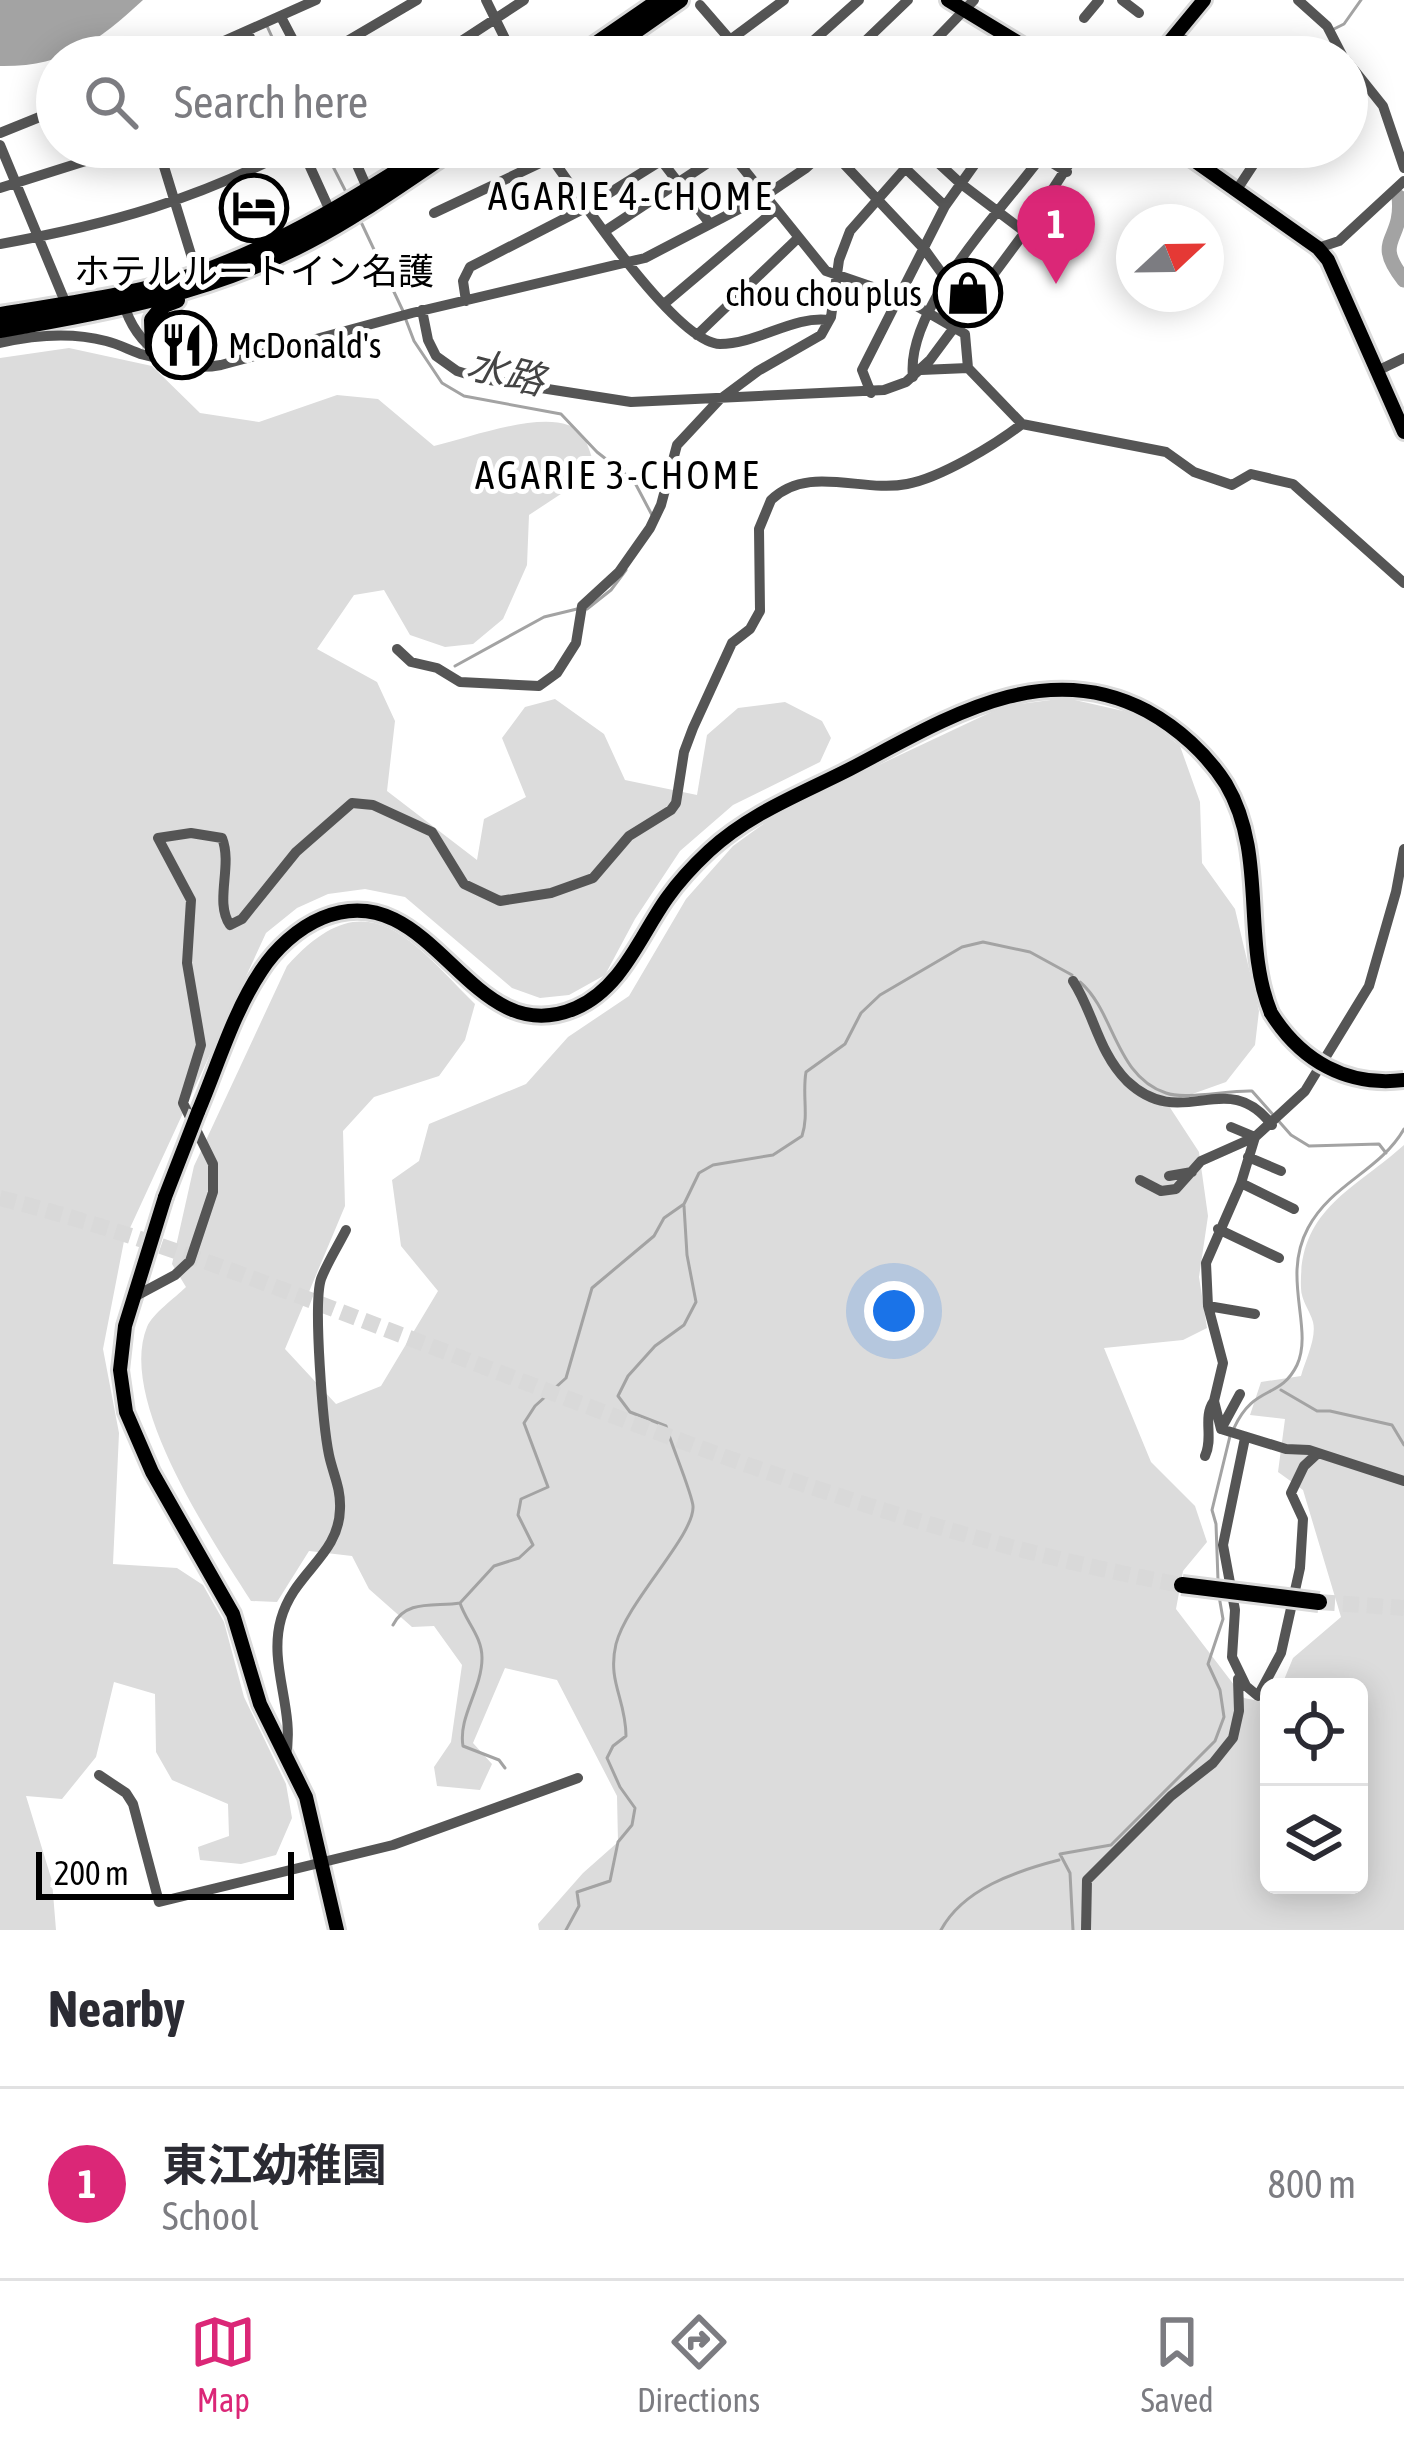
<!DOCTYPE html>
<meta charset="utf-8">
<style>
:root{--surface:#fff;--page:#f2f2f3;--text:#2b2b33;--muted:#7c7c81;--line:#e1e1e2;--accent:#db2777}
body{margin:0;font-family:"Asap Condensed","Noto Sans JP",sans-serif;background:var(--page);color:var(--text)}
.controls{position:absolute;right:36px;bottom:36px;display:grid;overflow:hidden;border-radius:18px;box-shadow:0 6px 30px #0003}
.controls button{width:108px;height:108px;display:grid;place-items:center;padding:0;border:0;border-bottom:3px solid var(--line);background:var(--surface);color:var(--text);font:60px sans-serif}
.compass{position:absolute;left:1116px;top:204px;width:108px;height:108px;border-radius:50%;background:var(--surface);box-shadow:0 6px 30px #0003;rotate:68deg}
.scale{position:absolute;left:36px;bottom:30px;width:258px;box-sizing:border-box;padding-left:12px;border:6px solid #000;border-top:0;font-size:33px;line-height:42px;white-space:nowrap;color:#000;-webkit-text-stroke:9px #fff;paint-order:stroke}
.you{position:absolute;left:894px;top:1311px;width:42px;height:42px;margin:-30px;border:9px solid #fff;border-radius:50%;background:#1a73e8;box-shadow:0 0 0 18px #1a73e833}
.badge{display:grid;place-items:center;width:78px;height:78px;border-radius:50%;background:var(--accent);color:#fff;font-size:39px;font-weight:700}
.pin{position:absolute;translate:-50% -99px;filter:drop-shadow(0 3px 6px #0008)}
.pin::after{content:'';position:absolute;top:63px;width:42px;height:36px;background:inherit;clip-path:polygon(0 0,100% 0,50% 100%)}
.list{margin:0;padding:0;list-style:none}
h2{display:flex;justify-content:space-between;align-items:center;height:156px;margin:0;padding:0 48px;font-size:51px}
h2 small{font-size:39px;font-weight:400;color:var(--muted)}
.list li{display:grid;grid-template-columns:78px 1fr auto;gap:36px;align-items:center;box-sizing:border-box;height:192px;padding:0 48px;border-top:3px solid var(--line)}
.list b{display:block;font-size:45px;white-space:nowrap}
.list p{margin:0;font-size:39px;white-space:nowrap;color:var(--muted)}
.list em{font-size:39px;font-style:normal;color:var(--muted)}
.icon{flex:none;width:66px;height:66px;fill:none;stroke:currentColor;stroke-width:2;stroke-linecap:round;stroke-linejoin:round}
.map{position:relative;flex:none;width:1404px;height:1930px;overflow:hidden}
.search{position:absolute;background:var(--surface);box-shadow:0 6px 30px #0003;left:36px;right:36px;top:36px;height:132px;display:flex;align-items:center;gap:30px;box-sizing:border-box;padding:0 42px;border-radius:66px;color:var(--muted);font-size:45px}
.sheet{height:348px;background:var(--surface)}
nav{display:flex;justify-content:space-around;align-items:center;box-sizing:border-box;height:168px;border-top:3px solid var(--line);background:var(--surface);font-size:33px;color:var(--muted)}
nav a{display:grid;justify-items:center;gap:6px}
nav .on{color:var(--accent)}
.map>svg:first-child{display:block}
.green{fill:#dcdcdc}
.water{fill:#a3a3a3}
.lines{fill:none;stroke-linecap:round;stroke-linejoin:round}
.stream{stroke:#a3a3a3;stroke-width:3}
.river{stroke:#a3a3a3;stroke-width:15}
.highway-tunnel{stroke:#d9d9d9;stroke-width:16;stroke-dasharray:16 8;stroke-linecap:butt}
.major-casing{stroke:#dbdbdb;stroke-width:20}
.highway-casing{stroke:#dbdbdb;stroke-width:22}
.minor{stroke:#555;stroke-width:10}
.major{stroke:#000;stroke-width:14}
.highway{stroke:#000;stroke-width:16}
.major-bridge-casing{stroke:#dbdbdb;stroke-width:20;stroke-linecap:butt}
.highway-bridge-casing{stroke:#dbdbdb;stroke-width:22;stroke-linecap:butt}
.major-bridge{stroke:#000;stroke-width:14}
.highway-bridge{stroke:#000;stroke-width:16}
.labels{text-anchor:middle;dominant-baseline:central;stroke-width:10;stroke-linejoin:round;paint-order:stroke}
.poi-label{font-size:36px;fill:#000;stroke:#fff}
.neighbourhood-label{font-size:39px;letter-spacing:3px;fill:#000;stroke:#fff}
.water-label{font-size:39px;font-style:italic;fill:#444;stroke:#fff}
</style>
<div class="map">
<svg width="1404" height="1930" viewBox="0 0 1404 1930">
<rect width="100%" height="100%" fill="#fff"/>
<path class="green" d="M 69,348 L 152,366 L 200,413 L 259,422 L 337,395 L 378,399 L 434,446 C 468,438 534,413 568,425 C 585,430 589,449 594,464 L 570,488 L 529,515 L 527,565 L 503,619 L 473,644 L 445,647 L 410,635 L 384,590 L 354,595 L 317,649 L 377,682 L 395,721 L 387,791 L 477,860 L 484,819 L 526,797 L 502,738 L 525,707 L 555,699 L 604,734 L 625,780 L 697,795 L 707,735 L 738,708 L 785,702 L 822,721 L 831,738 L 820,762 L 733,805 L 680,851 L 635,919 L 605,975 L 569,995 L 540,998 L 512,988 L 405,897 L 365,889 L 328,894 L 297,908 L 266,933 L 124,1241 L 103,1349 L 119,1433 L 113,1564 L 177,1568 L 203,1585 L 224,1622 L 244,1697 L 286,1784 L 292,1818 L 276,1855 L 241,1864 L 200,1860 L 198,1847 L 229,1836 L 228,1804 L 172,1780 L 156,1752 L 155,1694 L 114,1682 L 96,1757 L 62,1799 L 26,1796 L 52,1881 L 56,1930 L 0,1930 L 0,358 Z
M 1066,698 L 1141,715 L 1180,746 L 1200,802 L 1202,863 L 1235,909 L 1259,1011 L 1255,1045 L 1226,1082 L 1167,1103 L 1199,1152 L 1208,1216 L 1199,1277 L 1207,1328 L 1183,1340 L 1104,1348 L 1151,1462 L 1195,1506 L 1207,1542 L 1183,1571 L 1176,1609 L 1244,1698 L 1269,1703 L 1269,1885 L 1359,1885 L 1359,1687 L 1281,1687 L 1293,1658 L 1341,1617 L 1303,1490 L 1278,1472 L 1285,1419 L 1250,1415 L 1261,1382 L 1301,1376 C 1305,1361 1317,1338 1313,1322 C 1310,1311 1301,1300 1301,1288 C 1298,1209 1354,1190 1404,1145 L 1404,1930 L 539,1930 L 538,1924 L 583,1873 L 618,1842 L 617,1796 L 557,1680 L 505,1668 L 473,1743 L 492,1764 L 480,1790 L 437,1786 L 434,1767 L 451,1742 L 462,1665 L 434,1626 L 412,1627 L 369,1589 L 352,1556 L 309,1551 L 277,1602 L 251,1601 C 212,1540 117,1400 147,1327 C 153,1313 175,1298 186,1287 L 172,1264 L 194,1166 L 287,966 C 367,876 411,940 475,1004 L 465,1040 L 439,1076 L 374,1097 L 343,1131 L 345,1206 L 285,1349 L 336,1404 L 381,1386 L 438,1291 L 401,1246 L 392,1180 L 419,1161 L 429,1124 L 526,1084 L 568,1037 L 629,996 L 686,899 L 733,846 L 781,811 L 1004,706 Z"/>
<path class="water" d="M 0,0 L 143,0 C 97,42 65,67 0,66 Z"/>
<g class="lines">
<path class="stream" d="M 267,26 L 281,57
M 1334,29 L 1344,24 L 1361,0
M 323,147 L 346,192
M 361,222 L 403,311
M 406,320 L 414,341 L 442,383 L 464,396 L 561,414 L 597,452 L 634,481 L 653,517
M 587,609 L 611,590 L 626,570
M 455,666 L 544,617 L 577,609
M 1080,982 C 1115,1012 1115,1076 1166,1093 C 1185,1100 1228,1090 1252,1091 L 1291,1135 L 1309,1146 L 1379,1144 L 1386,1153
M 1281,1390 L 1317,1411 L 1330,1411 L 1392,1425 L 1404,1445
M 1234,1428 C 1254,1384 1280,1400 1297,1365 C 1314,1328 1281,1278 1308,1228 C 1331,1184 1380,1171 1404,1129
M 1218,1580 L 1216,1524 L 1212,1510 L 1230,1436
M 393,1625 C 406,1599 435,1607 460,1603
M 505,1768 L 499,1760 L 463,1746 C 458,1717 482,1689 482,1658 C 482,1636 466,1622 460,1603 L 494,1566 L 519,1558 L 533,1545 L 518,1515 L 521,1499 L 548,1487 L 524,1423 L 535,1406 L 566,1378 L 592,1288 L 654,1236 L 664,1218 L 684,1204 L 699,1173 L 713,1165 L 773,1155 L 802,1136 C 809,1115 802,1095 806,1072 L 845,1044 L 861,1013 L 880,995 L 962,947 L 983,942 L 1030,952 L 1072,975
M 566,1930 L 579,1906 L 577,1892 L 610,1881 L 618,1842 L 632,1825 L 635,1808 L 620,1787 L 607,1758 L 613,1746 L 626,1736 C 626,1699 607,1682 616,1644 C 627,1601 695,1535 693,1506 C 692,1493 671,1444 666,1426 L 630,1412 L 618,1396 L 628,1376 L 655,1346 L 684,1325 L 696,1302 L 687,1255 L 684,1206
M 941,1930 C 963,1889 1016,1871 1059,1860
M 1073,1930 L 1070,1873 L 1060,1854 L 1111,1845 L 1215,1741 L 1224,1717 L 1220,1690 L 1208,1664 L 1223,1619 L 1219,1596"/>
<path class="river" d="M 1399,197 C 1404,243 1371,238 1404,280"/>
<path class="highway-tunnel" d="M 0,1198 C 135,1232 266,1283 396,1333 C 657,1432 906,1535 1182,1585
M 1319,1602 L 1404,1608"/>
<g class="major-casing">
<path id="major" d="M 948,0 L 1042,57
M 1157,57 L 1204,0
M 1175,147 L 1318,248 L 1328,260 L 1404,432
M 198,1112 C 218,1065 233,1013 261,971 C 275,949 298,928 322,918 C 434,872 468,1055 576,1008 C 622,988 640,936 667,898 C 679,881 694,865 709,851 C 750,813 801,794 850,769 C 942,721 1042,655 1147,711 C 1178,728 1207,754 1226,784 C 1268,855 1241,940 1271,1013
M 165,1197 L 125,1326 L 120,1370 L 126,1412 L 152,1472 L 233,1614 L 260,1704 L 306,1797 L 337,1930"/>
</g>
<g class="highway-casing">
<path id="highway" d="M 607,51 L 680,0
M 577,57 L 660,0
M 0,315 C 66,304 136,296 200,273 C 285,243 361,195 436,147
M 0,330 C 107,312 212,292 309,241 C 361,214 408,179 457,147
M 153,350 L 152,320 L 164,305 L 177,300"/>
</g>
<path class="minor" d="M 486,0 L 514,57
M 1122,0 L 1139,13
M 1298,0 L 1327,26 L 1343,57
M 700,5 L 745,57
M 281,17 L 302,57
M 1084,18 L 1099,0
M 248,33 L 259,57
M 1176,35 L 1213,57
M 860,46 L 908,0
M 188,57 L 316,0
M 320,57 L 417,0
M 437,57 L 524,0
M 707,57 L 784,0
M 795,57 L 859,0
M 843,57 L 858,45
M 919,57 L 974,0
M 990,57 L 1006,36
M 1320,57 L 1337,49
M 1347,61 L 1383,106 L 1404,168
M 1347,113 L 1352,119
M 0,133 L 57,110
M 0,145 L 66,304
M 158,147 L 197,274
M 301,147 L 331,213
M 349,147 L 368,190
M 651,147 L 710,224
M 726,147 L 826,271 L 899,296 L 965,334 L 968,368 L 1022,424 L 1166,452 L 1194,472 L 1232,485 L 1251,474 L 1293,484 L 1404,583
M 828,147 L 925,250 L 946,279 L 972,300
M 883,147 L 945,206
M 921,147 L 960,183 L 1025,232
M 1026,147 L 1067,172
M 553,160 C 580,198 676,343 720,344 C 757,344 794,315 829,320
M 0,188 L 130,147
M 1236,191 L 1265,147
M 434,213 L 574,147
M 605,231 L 732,147
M 0,244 C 111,224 196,200 297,147
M 1318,248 L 1339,241 L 1404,181
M 466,301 L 463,281 L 470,267 L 587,207 L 683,147
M 123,302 C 136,347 174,374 221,365 L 412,313 L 645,258 L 766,195 L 806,168 L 829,147
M 664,304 L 774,211
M 422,310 L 428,340 L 436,356 L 457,371 L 483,379 L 631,402 L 884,390 L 906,382 L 930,360 L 1025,232 L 1080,147
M 697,335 L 797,239
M 0,343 C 35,335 71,332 106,341 C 126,346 140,357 161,358
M 921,370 L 968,368
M 1377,371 L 1404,358
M 913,377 C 905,309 1001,211 1041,157
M 871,393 L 862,370 L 945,206 L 987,147
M 397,649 L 411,662 L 437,668 L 460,682 L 539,686 L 557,673 L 576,643 L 582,606 L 619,572 L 650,528 L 661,505 L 677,445 L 719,400 L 758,371 L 821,335 L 831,317 L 839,260 L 850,231 L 924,147
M 1404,849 L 1396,892 L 1369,986 L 1305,1091 L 1255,1137 L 1241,1183 L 1206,1263 L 1208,1306 L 1223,1363 L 1214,1401 L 1221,1429 L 1286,1449 L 1309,1450 L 1404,1481
M 1073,981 C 1094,1013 1098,1052 1127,1081 C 1183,1134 1226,1065 1272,1125
M 1231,1127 L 1255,1137
M 1248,1157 L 1281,1171
M 1169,1176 L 1192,1172
M 1140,1180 L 1161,1191 L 1176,1189 L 1201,1161 L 1255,1137
M 1241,1183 L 1294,1209
M 1218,1229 L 1279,1258
M 132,1298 L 175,1275 L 190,1261 L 213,1192 L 213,1164 L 183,1103 L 201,1045 L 187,963 L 191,900 L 158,838 L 191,833 L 222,838 C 233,866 214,902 230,925 L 242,919 L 296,852 L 352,803 L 373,805 L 432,832 L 464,884 L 500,901 L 551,893 L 593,878 L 629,836 L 671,810 L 676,803 L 684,752 L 693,728 L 732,643 L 750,629 L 760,611 L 759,529 L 771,500 C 808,464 862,493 907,484 C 940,478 995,445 1022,424
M 1208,1306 L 1255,1314
M 1221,1429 L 1240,1394
M 1245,1438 L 1223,1545 L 1235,1610 L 1232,1657 L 1246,1686 L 1258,1696 L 1281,1653 L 1300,1568 L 1303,1519 L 1291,1493 L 1304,1466 L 1318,1453
M 1205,1456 C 1214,1437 1202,1418 1214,1401
M 286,1755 C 295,1709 268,1665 281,1619 C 294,1572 339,1556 340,1509 C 341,1488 333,1474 329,1455 C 323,1426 313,1304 321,1279 C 327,1263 338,1246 346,1230
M 99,1775 L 126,1793 L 133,1804 L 159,1902 L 393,1845 L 578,1778
M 1086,1930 L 1087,1880 L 1171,1796 L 1213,1763 L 1233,1738 L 1239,1711 L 1238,1679"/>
<use href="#major" class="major"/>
<use href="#highway" class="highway"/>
<g class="major-bridge-casing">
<path id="major-bridge" d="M 1271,1013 C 1301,1061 1347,1087 1404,1080
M 165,1197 L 198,1112"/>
</g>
<g class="highway-bridge-casing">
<path id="highway-bridge" d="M 1182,1585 L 1319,1602"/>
</g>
<use href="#major-bridge" class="major-bridge"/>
<use href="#highway-bridge" class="highway-bridge"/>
</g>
<defs>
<g id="hotel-ring" transform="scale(3.45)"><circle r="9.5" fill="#fff" stroke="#000" stroke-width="1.5"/><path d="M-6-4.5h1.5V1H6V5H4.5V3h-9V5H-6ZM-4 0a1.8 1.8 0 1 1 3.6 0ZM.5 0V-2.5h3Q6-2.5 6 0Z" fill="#000"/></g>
<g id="shop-ring" transform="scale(3.45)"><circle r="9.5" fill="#fff" stroke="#000" stroke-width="1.5"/><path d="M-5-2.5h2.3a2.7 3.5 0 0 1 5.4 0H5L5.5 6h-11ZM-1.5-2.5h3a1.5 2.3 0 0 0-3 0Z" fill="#000"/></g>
<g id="restaurant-ring" transform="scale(3.45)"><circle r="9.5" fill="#fff" stroke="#000" stroke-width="1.5"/><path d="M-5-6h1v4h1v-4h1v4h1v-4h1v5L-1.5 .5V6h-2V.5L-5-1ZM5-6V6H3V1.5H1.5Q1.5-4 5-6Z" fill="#000"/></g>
</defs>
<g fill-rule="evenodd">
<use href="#hotel-ring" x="254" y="208"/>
<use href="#shop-ring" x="968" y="293"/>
<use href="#restaurant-ring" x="182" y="345"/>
</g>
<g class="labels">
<g class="poi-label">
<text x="254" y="271">ホテルルートイン名護</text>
<text x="922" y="293" text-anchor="end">chou chou plus</text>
<text x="228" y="345" text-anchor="start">McDonald's</text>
</g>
<g class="neighbourhood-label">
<text x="631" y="196">AGARIE 4-CHOME</text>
<text x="618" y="475">AGARIE 3-CHOME</text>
</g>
<g class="water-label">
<text transform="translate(506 372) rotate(14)">水路</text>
</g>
</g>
</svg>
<div class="controls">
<button><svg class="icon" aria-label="locate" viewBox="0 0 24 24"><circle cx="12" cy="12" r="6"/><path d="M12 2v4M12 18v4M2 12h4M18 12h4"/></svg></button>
<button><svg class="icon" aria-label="layers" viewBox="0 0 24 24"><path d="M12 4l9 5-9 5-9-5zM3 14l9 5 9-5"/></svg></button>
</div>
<svg class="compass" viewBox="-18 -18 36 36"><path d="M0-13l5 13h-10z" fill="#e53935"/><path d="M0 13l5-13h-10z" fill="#7c7c81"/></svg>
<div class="scale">200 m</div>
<div class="you"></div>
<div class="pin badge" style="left:1056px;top:284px">1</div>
<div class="search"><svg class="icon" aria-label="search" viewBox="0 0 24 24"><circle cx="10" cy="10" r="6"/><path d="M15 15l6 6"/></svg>Search here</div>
</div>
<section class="sheet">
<h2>Nearby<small></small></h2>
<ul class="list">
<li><span class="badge">1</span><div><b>東江幼稚園</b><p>School</p></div><em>800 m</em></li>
</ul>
</section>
<nav>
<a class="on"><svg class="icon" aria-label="map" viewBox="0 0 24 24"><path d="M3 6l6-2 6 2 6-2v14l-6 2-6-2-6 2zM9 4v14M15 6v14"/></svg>Map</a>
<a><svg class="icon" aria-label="directions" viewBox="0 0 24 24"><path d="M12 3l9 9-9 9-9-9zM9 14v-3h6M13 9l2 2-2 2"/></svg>Directions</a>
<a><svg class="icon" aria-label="saved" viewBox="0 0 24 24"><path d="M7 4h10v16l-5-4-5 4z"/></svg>Saved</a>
</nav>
